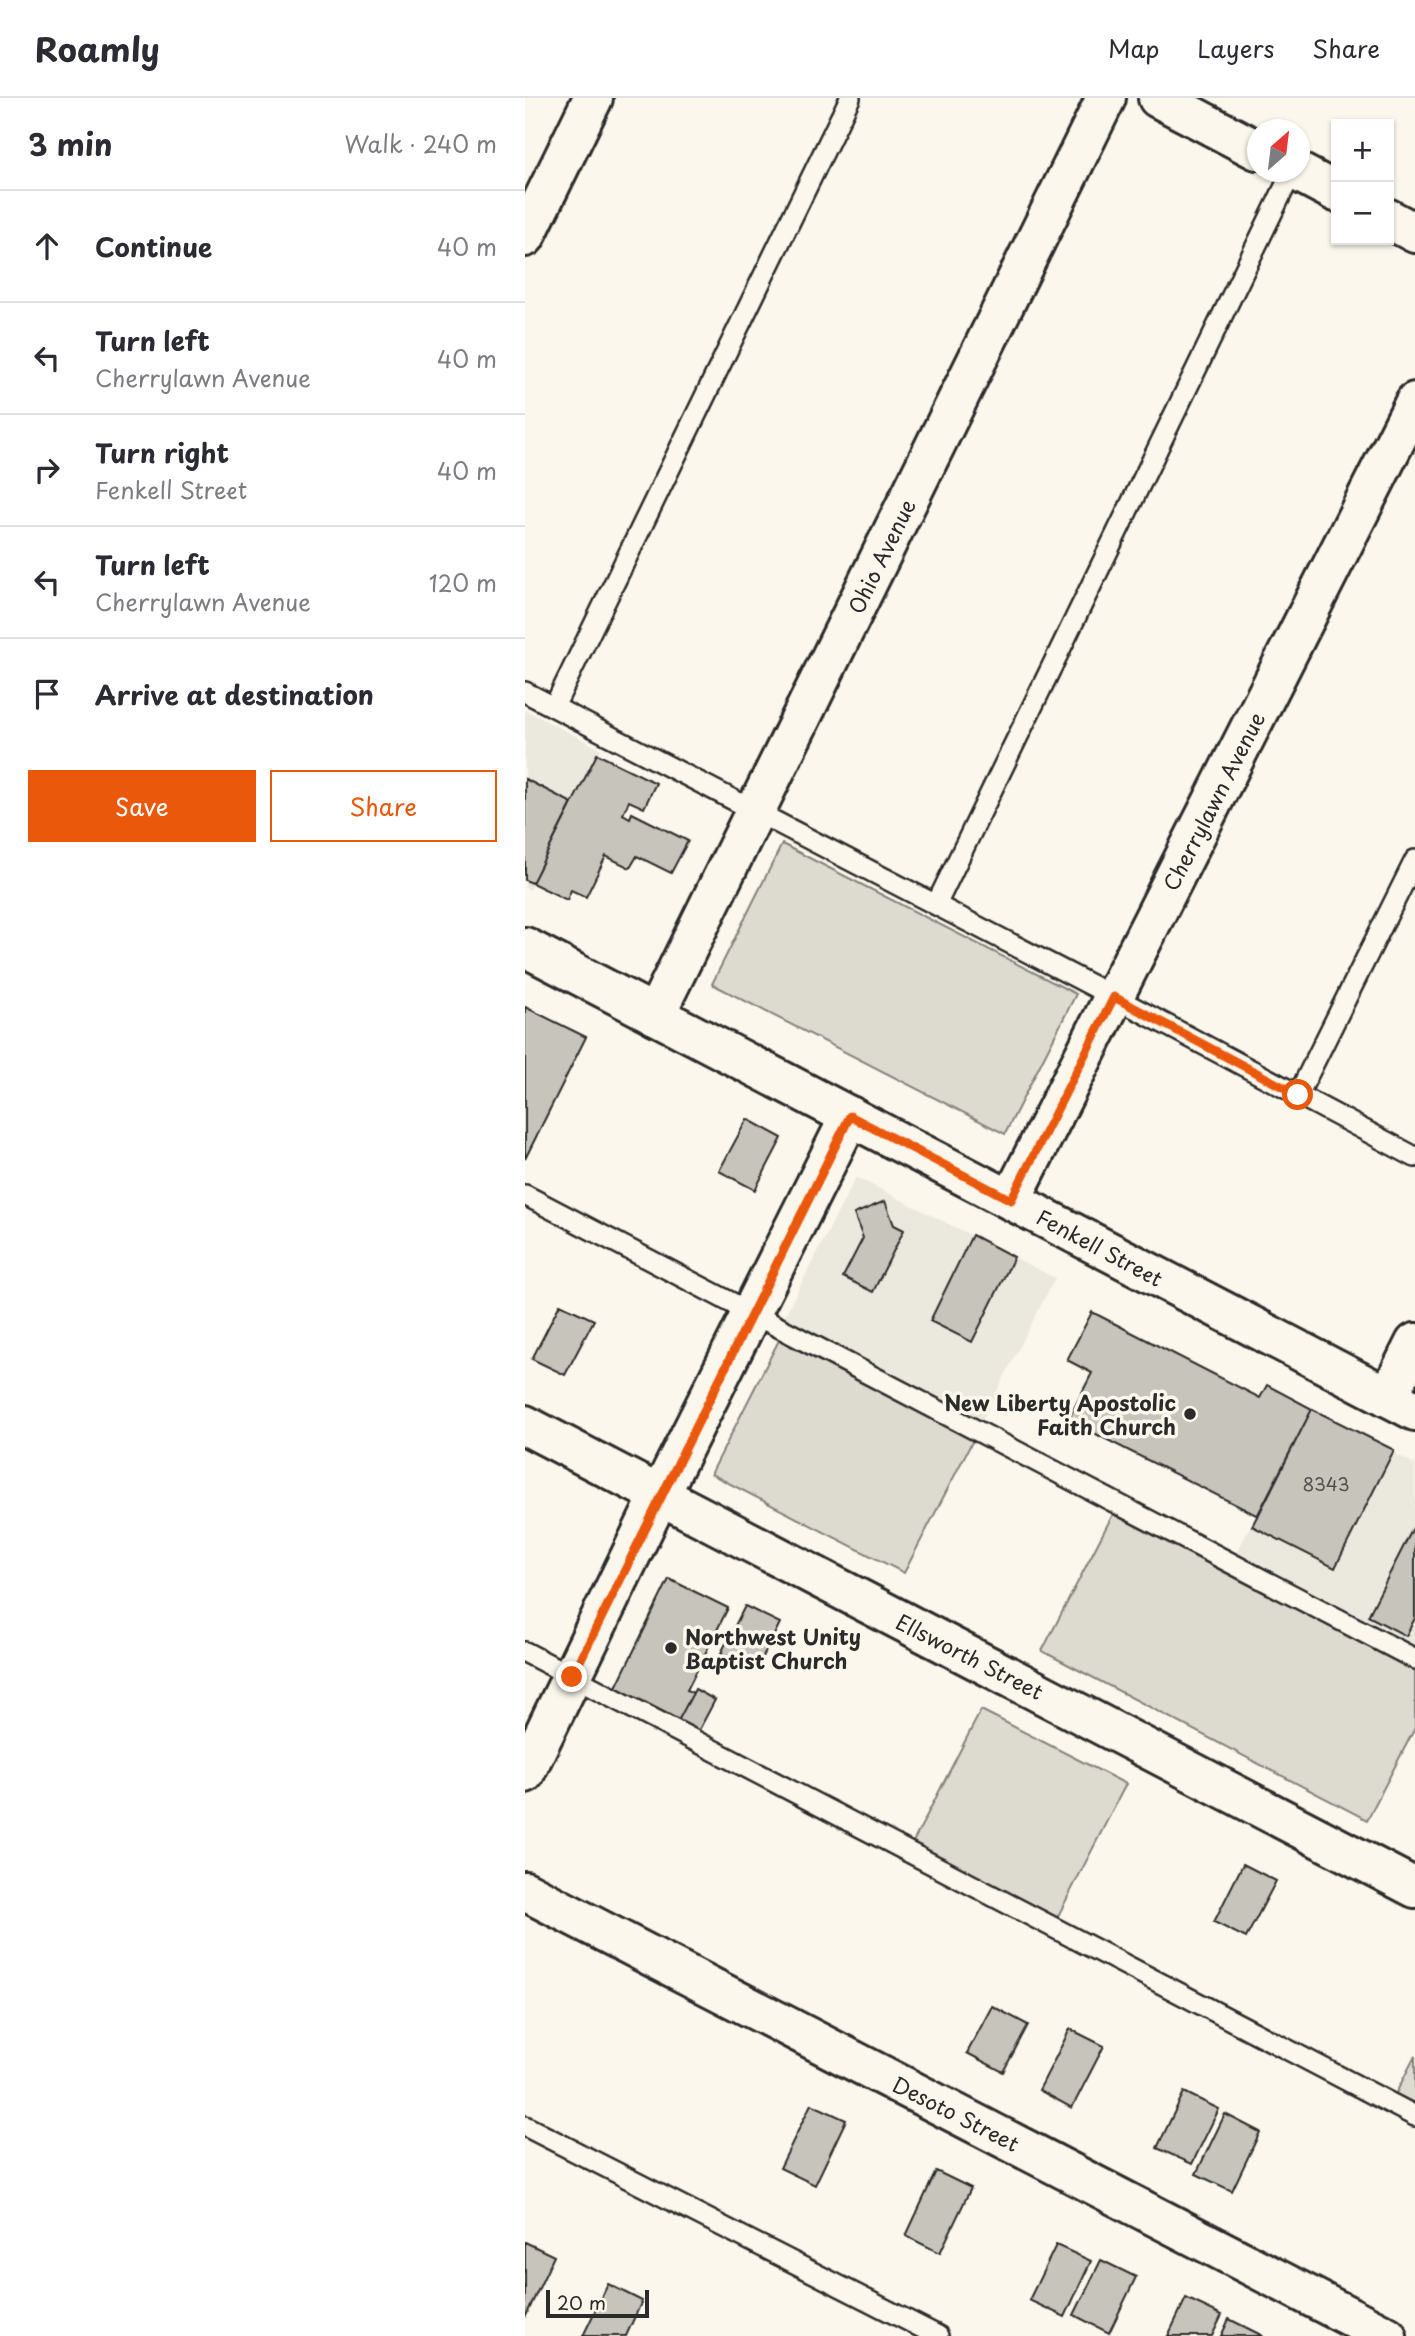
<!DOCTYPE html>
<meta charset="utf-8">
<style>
:root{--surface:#fff;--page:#f2f2f3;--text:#2b2b33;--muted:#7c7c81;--line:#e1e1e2;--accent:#ea580c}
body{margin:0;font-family:"Playpen Sans",sans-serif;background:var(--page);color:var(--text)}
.controls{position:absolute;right:21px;top:21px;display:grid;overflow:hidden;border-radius:0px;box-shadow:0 2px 5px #0004}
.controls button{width:63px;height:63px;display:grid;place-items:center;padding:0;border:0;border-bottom:2px solid var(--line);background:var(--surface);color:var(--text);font:35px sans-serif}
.compass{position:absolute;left:722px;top:21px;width:63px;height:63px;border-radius:50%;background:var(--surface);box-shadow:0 2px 5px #0004;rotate:28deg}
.scale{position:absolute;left:21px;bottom:18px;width:103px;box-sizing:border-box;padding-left:7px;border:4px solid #2b2b2b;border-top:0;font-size:19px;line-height:24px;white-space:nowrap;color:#2b2b2b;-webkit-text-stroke:5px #fbf7ec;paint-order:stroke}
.stop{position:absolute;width:21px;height:21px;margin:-16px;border:5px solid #ea580c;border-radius:50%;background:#fff}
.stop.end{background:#ea580c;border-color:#fff;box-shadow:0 2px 7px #0008}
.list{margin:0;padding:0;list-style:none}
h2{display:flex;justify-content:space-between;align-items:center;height:91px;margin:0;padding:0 28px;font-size:30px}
h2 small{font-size:23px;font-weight:400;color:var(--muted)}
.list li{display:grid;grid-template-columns:46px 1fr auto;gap:21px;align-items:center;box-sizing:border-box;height:112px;padding:0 28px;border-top:2px solid var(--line)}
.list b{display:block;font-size:26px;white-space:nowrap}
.list p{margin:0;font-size:23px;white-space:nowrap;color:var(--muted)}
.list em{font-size:23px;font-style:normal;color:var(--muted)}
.actions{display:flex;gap:14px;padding:21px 28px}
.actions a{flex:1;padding:16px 0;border:2px solid var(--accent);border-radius:0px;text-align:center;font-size:24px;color:var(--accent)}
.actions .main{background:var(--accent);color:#fff}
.icon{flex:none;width:38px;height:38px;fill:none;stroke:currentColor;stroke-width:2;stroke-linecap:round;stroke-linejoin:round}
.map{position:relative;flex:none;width:890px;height:2238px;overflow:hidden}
header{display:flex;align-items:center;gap:42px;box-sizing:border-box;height:98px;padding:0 35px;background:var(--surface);border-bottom:2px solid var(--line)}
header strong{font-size:33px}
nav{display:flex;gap:38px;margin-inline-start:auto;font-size:24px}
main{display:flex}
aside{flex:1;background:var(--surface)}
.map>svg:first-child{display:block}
.built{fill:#ebe8de}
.green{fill:#dddad0;stroke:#84827e;stroke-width:2}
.building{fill:#c7c4bc;stroke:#2b2b2b;stroke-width:2}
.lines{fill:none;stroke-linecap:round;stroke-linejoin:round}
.service-casing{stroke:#2b2b2b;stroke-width:24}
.minor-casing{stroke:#2b2b2b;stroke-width:44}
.tertiary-casing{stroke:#2b2b2b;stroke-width:44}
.secondary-casing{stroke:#2b2b2b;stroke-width:44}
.service{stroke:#fbf7ec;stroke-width:19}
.minor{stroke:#fbf7ec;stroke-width:38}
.tertiary{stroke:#fbf7ec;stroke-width:38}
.secondary{stroke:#fbf7ec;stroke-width:38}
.route{stroke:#ea580c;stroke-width:9}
.poi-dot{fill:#2b2b2b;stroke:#fbf7ec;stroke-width:2.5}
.labels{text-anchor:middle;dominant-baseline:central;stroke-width:7;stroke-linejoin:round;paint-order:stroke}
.number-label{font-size:18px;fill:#52514f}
.street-label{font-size:21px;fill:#2b2b2b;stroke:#fbf7ec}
.poi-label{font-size:21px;font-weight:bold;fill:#2b2b2b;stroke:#fbf7ec;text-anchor:end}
</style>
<header>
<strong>Roamly</strong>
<nav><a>Map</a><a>Layers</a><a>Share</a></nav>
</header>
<main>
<aside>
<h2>3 min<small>Walk · 240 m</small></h2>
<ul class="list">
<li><svg class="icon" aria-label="ahead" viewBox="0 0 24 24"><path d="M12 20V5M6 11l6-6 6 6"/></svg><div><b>Continue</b></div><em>40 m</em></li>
<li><svg class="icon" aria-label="left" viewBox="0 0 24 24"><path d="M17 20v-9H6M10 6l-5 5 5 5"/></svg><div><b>Turn left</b><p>Cherrylawn Avenue</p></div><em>40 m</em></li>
<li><svg class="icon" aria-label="right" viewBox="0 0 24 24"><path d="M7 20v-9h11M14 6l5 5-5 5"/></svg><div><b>Turn right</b><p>Fenkell Street</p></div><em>40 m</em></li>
<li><svg class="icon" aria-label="left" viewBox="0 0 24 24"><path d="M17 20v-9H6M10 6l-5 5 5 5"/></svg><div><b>Turn left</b><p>Cherrylawn Avenue</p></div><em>120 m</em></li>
<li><svg class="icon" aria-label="arrive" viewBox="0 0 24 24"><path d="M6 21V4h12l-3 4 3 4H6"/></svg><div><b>Arrive at destination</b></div></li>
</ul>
<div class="actions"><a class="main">Save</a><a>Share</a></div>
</aside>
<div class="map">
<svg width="890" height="2238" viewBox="0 0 890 2238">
<rect width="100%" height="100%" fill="#fbf7ec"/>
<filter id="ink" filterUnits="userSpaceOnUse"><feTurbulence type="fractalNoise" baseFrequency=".0143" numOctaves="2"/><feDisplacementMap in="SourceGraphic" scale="14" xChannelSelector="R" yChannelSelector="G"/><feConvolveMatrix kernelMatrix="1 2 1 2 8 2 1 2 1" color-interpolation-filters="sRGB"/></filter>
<g filter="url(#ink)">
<path class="built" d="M 0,612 L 76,651 L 5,792 L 0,789 Z
M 331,1079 L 530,1180 L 457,1322 L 258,1221 Z
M 786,1312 L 890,1366 L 890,1547 L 712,1454 Z"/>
<path class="green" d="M 257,746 L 551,896 L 480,1036 L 187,886 Z
M 254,1242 L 448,1342 L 379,1475 L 186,1376 Z
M 588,1416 L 890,1573 L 890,1630 L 842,1722 L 517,1553 Z
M 456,1612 L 601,1686 L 531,1822 L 386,1748 Z
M 890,1958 L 890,2009 L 869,1999 Z"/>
<path class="building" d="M 72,656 L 131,685 L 119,710 L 104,703 L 98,716 L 105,720 L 107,715 L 163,743 L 146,775 L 112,758 L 105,770 L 81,758 L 61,799 L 46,792 L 42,802 L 7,785 Z
M 0,681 L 47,705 L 7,785 L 0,782 Z
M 0,909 L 61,939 L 0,1061 Z
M 222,1021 L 257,1040 L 230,1092 L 194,1073 Z
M 360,1103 L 369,1127 L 379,1132 L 348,1194 L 318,1179 L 338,1140 L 329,1116 Z
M 447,1137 L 489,1159 L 447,1244 L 405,1223 Z
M 35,1206 L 69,1222 L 40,1277 L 7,1261 Z
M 567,1214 L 735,1300 L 742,1287 L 787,1311 L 733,1418 L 543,1322 L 567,1275 L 542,1262 Z
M 787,1311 L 869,1352 L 810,1470 L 727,1428 Z
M 890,1426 L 890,1520 L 881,1538 L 843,1518 Z
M 144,1481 L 203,1510 L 162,1592 L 168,1595 L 153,1623 L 90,1591 Z
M 220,1508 L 255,1525 L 231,1573 L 196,1555 Z
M 170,1591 L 190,1602 L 173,1634 L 153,1623 Z
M 718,1766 L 751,1783 L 721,1840 L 689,1824 Z
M 467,1908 L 503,1927 L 478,1974 L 442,1955 Z
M 545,1931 L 579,1948 L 547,2010 L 514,1992 Z
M 659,1994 L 694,2011 L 667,2066 L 632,2050 Z
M 286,2006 L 321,2022 L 290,2087 L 255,2070 Z
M 700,2016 L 735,2034 L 707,2093 L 671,2076 Z
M 411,2073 L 446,2090 L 415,2155 L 381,2138 Z
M 0,2144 L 29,2158 L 0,2220 Z
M 531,2147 L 566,2163 L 540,2219 L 504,2202 Z
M 576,2162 L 611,2179 L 584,2235 L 549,2217 Z
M 83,2186 L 117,2203 L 101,2238 L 58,2238 Z
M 661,2200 L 697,2217 L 687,2238 L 643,2238 Z
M 704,2221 L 738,2238 L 696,2238 Z"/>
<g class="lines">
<g class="service-casing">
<path id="service" d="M 0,594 L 589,899 L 890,1059
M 29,609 L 325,0
M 411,807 L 767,74
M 773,997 L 890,762
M 0,1097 L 890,1561
M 0,1554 L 890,2018
M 0,2028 L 413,2238"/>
</g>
<g class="minor-casing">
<path id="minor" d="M 0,139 L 68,0
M 130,917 L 581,0
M 486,1102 L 890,304
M 863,1299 L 890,1245
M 0,1327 L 890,1790
M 0,1675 L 135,1397 L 325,1018
M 0,1793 L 862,2238"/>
</g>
<g class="tertiary-casing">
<path id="tertiary" d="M 0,849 L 890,1313"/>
</g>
<g class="secondary-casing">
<path id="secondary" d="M 633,0 L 732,52
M 773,74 L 811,94
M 864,121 L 890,135"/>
</g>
<use href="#service" class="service"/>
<use href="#minor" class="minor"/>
<use href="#tertiary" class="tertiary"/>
<use href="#secondary" class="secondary"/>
</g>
</g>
<g class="lines" filter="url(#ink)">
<path class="route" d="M 47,1579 L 325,1018 L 486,1102 L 589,899 L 773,997"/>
</g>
<g class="poi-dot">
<circle cx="665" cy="1316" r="7"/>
<circle cx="146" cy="1550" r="7"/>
</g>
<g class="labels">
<g class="number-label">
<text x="801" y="1385">8343</text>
</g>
<g class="street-label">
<text transform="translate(356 458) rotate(-64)">Ohio Avenue</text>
<text transform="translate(688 703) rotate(-63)">Cherrylawn Avenue</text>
<text transform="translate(575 1149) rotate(28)">Fenkell Street</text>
<text transform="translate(445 1558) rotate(27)">Ellsworth Street</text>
<text transform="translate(431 2015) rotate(27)">Desoto Street</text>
</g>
<g class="poi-label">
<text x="651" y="1304">New Liberty Apostolic<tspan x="651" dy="24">Faith Church</tspan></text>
<text x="160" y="1538" text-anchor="start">Northwest Unity<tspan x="160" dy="24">Baptist Church</tspan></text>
</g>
</g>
</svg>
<div class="controls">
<button>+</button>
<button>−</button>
</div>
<svg class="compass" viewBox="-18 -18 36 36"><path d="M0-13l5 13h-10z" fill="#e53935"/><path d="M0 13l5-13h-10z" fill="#7c7c81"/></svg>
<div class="scale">20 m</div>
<div class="stop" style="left:773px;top:997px"></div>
<div class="stop end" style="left:47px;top:1579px"></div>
</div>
</main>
